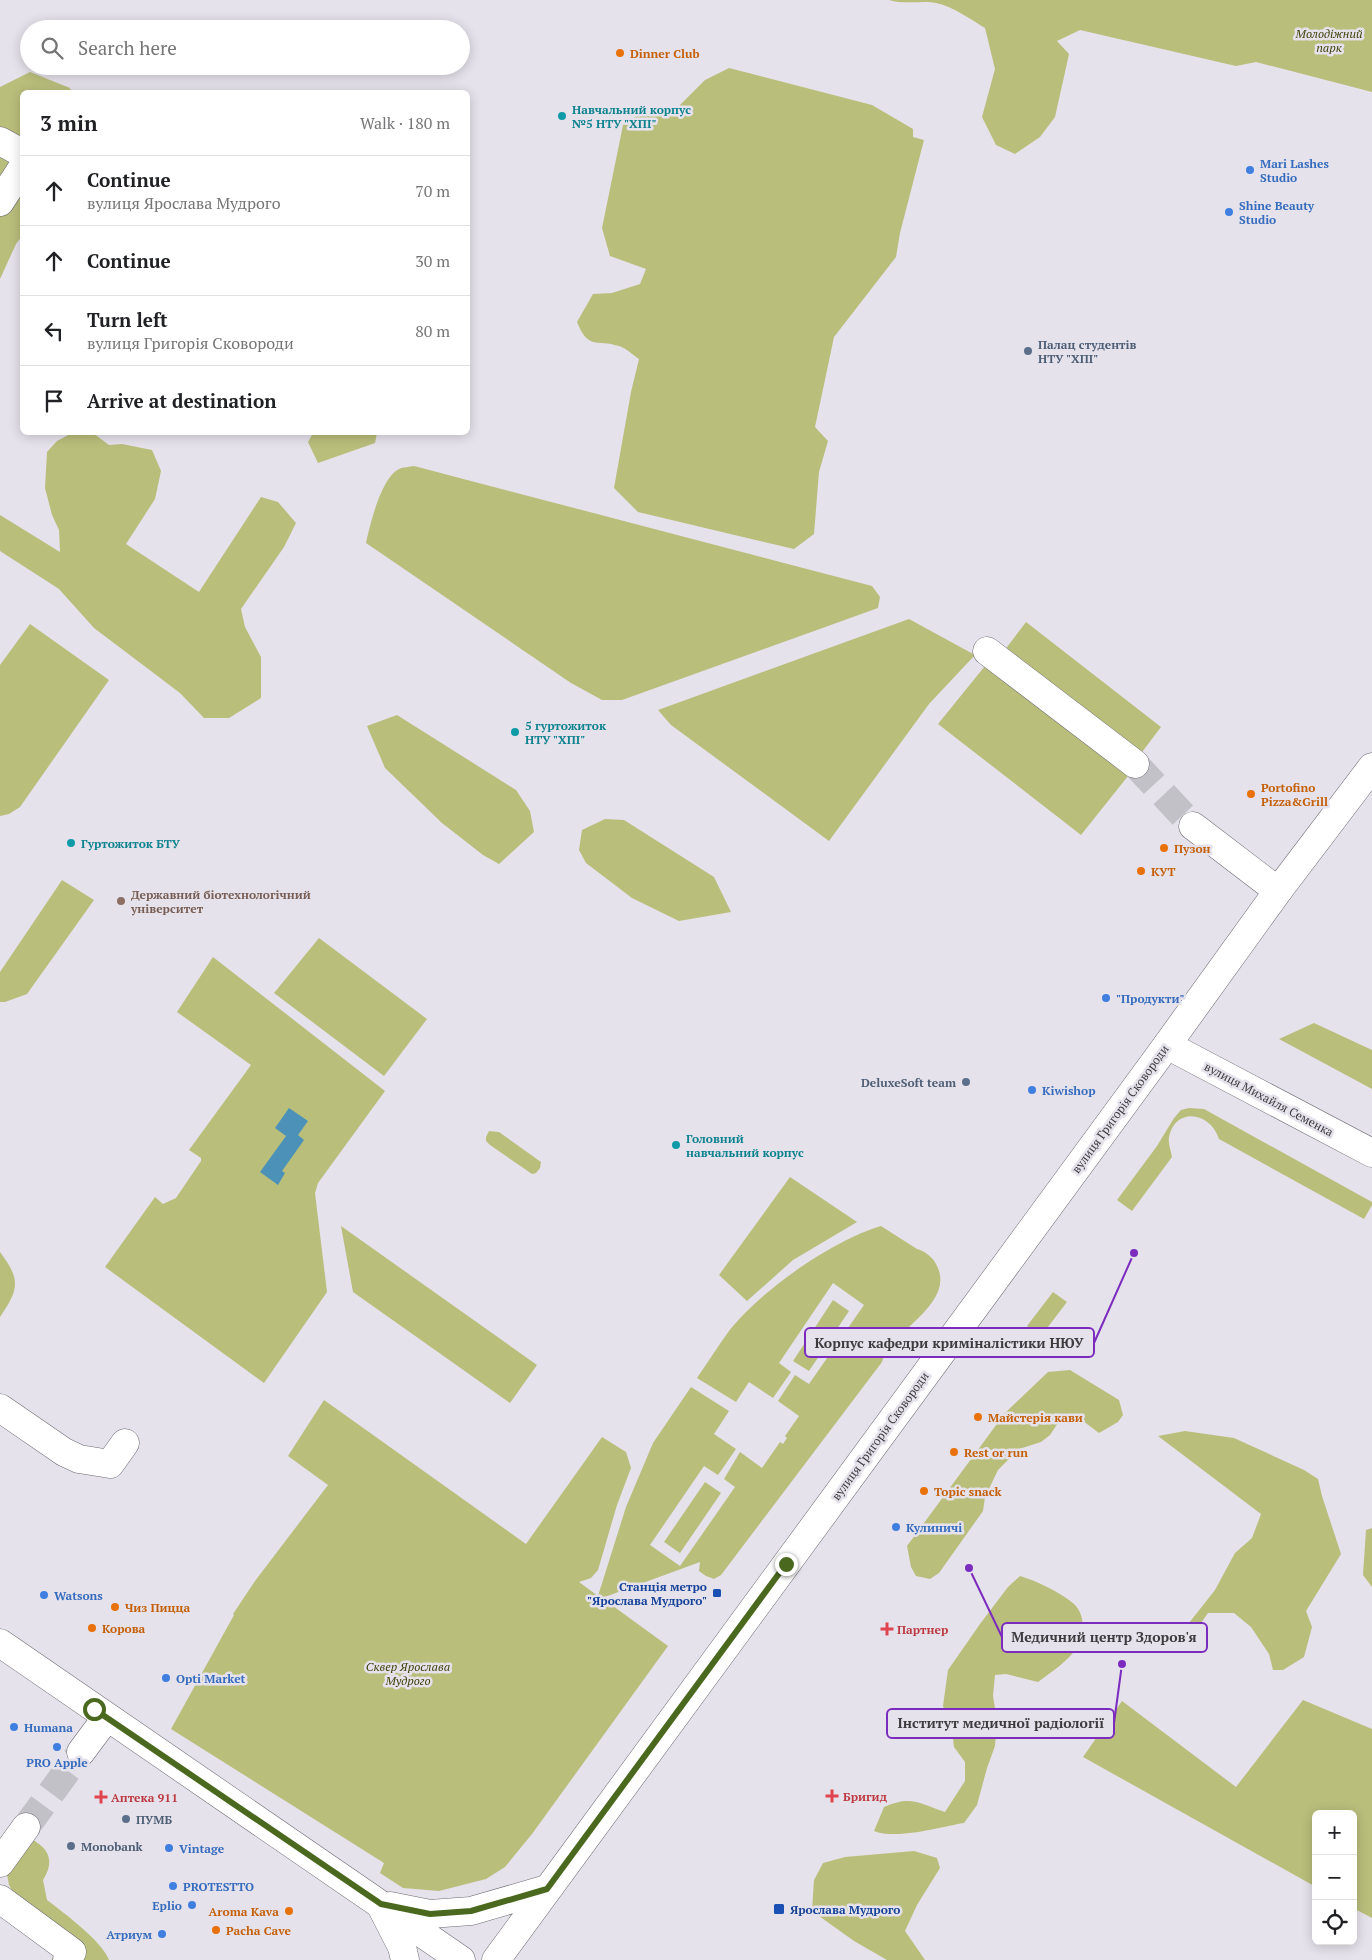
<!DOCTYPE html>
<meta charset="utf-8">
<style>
:root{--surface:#fff;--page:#f6f6f6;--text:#202124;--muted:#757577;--line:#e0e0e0}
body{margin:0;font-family:"PT Serif",serif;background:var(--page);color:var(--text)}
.controls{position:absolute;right:15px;bottom:15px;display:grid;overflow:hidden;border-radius:8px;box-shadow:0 2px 12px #0003}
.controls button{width:45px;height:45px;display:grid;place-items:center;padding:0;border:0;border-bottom:1px solid var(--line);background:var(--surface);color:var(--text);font:25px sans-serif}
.stop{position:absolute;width:15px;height:15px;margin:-11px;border:4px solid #4a691e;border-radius:50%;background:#fff}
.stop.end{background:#4a691e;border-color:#fff;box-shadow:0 1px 5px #0008}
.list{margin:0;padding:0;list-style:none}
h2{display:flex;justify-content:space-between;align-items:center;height:65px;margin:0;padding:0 20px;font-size:21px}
h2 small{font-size:16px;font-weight:400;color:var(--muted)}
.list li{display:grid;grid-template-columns:32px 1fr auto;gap:15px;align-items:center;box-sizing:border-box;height:70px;padding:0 20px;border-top:1px solid var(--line)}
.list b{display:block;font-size:19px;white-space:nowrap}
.list p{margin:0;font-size:16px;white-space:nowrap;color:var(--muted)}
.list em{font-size:16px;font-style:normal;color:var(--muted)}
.icon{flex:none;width:28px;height:28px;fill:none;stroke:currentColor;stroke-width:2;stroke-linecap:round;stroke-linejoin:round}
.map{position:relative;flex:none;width:1372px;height:1960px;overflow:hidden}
.search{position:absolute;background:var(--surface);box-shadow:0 2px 12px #0003;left:20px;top:20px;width:450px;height:55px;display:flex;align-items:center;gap:12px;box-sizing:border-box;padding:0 18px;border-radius:28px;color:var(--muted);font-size:19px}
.panel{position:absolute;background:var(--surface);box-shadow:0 2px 12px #0003;left:20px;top:90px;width:450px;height:345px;border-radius:8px}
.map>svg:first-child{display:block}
.green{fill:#babe7b}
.water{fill:#4b91b8}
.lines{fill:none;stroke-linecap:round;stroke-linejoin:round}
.minor-tunnel{stroke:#c3c1c8;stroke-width:28;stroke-dasharray:28 14;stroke-linecap:butt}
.minor-casing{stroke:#6d6b73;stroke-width:29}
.major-casing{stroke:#6d6b73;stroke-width:29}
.minor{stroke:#fff;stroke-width:28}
.major{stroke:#fff;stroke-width:28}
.route{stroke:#4a691e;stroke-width:6}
.food-dot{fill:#e8710a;stroke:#e5e2eb;stroke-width:2}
.culture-dot{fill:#0f9aa8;stroke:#e5e2eb;stroke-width:2}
.shop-dot{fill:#3f7fe0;stroke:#e5e2eb;stroke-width:2}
.service-dot{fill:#5c6f8a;stroke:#e5e2eb;stroke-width:2}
.education-dot{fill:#8d6e63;stroke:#e5e2eb;stroke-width:2}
.transit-dot{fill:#1a4fb4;stroke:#e5e2eb;stroke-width:2}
.health-dot{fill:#e0444e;stroke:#e5e2eb;stroke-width:2}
.labels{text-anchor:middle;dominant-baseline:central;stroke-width:5;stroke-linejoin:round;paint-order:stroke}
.park-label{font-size:12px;font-style:italic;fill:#3f4109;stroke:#e5e2eb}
.food-label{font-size:12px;font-weight:bold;fill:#c56008;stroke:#e5e2eb;text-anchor:start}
.culture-label{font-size:12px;font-weight:bold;fill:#0d838f;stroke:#e5e2eb;text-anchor:start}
.shop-label{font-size:12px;font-weight:bold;fill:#366cbe;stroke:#e5e2eb;text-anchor:start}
.service-label{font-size:12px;font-weight:bold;fill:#4e5e75;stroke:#e5e2eb;text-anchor:start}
.education-label{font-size:12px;font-weight:bold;fill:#785e54;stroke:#e5e2eb;text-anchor:start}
.street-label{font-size:12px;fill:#3c3b3e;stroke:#e5e2eb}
.transit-label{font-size:12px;font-weight:bold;fill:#164399;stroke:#e5e2eb;text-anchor:end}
.health-label{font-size:12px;font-weight:bold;fill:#be3a42;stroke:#e5e2eb;text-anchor:start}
.leader{fill:none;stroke:#7b2cbf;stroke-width:2}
.callout-dot{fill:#7b2cbf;stroke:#e5e2eb;stroke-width:2}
.callout{fill:#e5e2eb;stroke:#7b2cbf;stroke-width:2}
.callout-label{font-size:14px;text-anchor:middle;font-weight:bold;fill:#3c3b3e}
</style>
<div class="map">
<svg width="1372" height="1960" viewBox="0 0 1372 1960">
<rect width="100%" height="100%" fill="#e5e2eb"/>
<path class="green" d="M 889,0 L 1372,0 L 1372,92 L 1256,62 L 1236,66 L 1080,30 L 1057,41 L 1069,54 L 1055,117 L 1040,137 L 1015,154 L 996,145 L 982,117 L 995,69 L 985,28 C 970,19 954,7 936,3 C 922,0 906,5 889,0 Z
M 729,68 L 872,105 L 913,129 L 913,137 L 924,140 L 900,233 L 896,257 L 834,337 L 815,427 L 828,441 L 819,472 L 814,534 L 794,549 L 638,512 L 614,488 L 631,392 L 639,359 C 633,355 626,348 619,346 C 596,339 588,350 577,322 L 593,294 L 612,293 L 640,284 L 646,269 L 610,256 L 602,228 L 623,125 L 639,114 L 674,111 L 705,80 Z
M 30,72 L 70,88 L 71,92 L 22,92 L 22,236 L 16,244 L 0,279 L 0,87 Z
M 74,432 L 93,433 L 109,445 L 122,444 L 152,450 L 161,471 L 155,499 L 126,544 L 199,592 L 261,497 L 278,502 L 296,523 L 284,547 L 241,609 L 245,627 L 261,657 L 261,698 L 229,718 L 204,718 L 180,693 L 94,628 L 59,589 L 0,551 L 0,515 L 60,552 L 59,530 L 52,515 L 45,488 L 47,452 L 57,441 Z
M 313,433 L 313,432 L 377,433 L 375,443 L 318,463 L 308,442 Z
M 414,466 L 872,586 L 880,597 L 878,608 L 622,700 L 602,700 L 571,683 L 366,543 C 370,525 381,478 399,469 C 403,467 410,467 414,466 Z
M 909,619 L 975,655 L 929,704 L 829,841 L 671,725 L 658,710 Z
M 1026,622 L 1161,727 L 1136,760 L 1001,655 Z
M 30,624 L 109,680 L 20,807 L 9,814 L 0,816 L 0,665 Z
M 989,661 L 1132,771 L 1081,835 L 938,724 Z
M 397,715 L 516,790 L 530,811 L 534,832 L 499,864 L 483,855 L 442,823 L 385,768 L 367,726 Z
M 605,819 L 624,820 L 714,877 L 731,912 L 679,921 L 632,898 L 586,863 L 579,850 L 582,830 Z
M 62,880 L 94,900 L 27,994 L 5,1002 L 0,1002 L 0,972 Z
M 319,938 L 427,1019 L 384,1076 L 274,993 Z
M 213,957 L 385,1091 L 318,1183 L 315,1193 L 327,1292 L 264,1383 L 105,1267 L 155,1197 L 163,1204 L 176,1198 L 201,1161 L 201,1158 L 189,1150 L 251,1065 L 177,1012 Z
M 1314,1023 L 1372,1050 L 1372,1089 L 1279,1039 Z
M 1189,1108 L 1204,1109 L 1372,1202 L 1372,1205 L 1364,1219 L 1219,1139 C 1210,1111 1175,1107 1169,1137 C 1168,1144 1171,1151 1172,1157 L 1132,1211 L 1117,1200 L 1157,1146 L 1174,1118 L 1181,1110 Z
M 489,1131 L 499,1132 L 541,1162 L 540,1168 L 536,1173 L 532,1174 L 490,1145 L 486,1141 L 486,1137 Z
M 790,1177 L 857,1222 L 793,1260 L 747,1301 L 719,1275 Z
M 341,1226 L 537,1365 L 510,1403 L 353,1292 Z
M 881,1226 L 917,1249 C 925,1251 933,1257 937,1266 C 956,1304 889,1332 882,1362 L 721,1575 L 714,1579 L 706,1576 L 699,1571 L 700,1562 L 602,1598 L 668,1646 L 532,1834 L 505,1867 L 486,1879 L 439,1891 L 403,1888 L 380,1873 L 384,1863 L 171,1729 L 234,1615 L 233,1614 L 255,1581 L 328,1485 L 288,1456 L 324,1400 L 526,1544 L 602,1437 L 626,1452 L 631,1468 L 617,1505 L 598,1570 L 591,1578 L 579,1582 L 598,1596 L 626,1507 L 653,1443 L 691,1387 L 729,1411 L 714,1434 L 736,1449 L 718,1475 L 704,1466 L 650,1545 L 680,1566 L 735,1487 L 724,1479 L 740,1452 L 762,1468 L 780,1442 L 783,1444 L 787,1438 L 785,1436 L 799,1416 L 778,1401 L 795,1375 L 809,1384 L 864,1305 L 833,1283 L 779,1363 L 791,1372 L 773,1398 L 749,1382 L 736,1402 L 697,1378 C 708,1362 718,1346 729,1331 C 760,1291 833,1240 881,1226 Z
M 0,1252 C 21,1280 19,1289 0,1317 Z
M 1053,1292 L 1067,1302 L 1041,1336 L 1027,1326 Z
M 833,1300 L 849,1311 L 809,1371 L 793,1361 Z
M 1070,1370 L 1119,1400 L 1123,1415 L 1118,1422 L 1099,1433 L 1083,1421 L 1062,1417 L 1050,1435 L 1041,1442 L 1019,1449 L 998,1470 L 985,1497 L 983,1511 L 939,1573 L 930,1579 L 916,1576 L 911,1567 L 907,1546 L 1005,1413 L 1048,1372 Z
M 1185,1431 L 1234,1438 L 1304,1470 L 1318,1479 L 1322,1496 L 1341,1554 L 1306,1611 L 1312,1627 L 1304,1657 L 1283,1670 L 1273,1670 L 1269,1654 L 1251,1627 L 1234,1613 L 1208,1613 L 1194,1633 L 1189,1623 L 1215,1590 L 1235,1553 L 1252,1538 L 1261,1514 L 1158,1436 Z
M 705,1482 L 721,1493 L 680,1553 L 664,1542 Z
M 1372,1528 L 1372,1587 L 1363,1575 L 1366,1530 Z
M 1020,1576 C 1037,1581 1060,1592 1074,1604 C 1085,1614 1085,1634 1078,1646 C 1069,1661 1051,1672 1038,1682 L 1006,1674 L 995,1675 L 993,1696 L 997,1720 L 995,1746 L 987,1768 L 977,1805 L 964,1823 C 940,1827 896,1840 874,1831 L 884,1807 C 911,1795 919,1803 945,1812 L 965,1781 L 965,1762 L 954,1747 L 952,1730 L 943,1706 L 948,1670 L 980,1624 L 1008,1587 Z
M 1303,1700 L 1372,1729 L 1372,1918 L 1353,1908 L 1353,1814 L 1316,1814 L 1316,1887 L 1083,1757 L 1122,1701 L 1236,1787 Z
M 25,1836 C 46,1845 57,1858 43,1880 L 47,1900 C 64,1913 102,1941 109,1960 L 52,1960 L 58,1936 L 16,1897 L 9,1885 L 6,1869 Z
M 914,1851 L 937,1858 L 940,1868 L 917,1905 L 905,1931 L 925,1960 L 887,1960 L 854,1941 L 812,1911 L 814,1880 L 823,1863 L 845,1857 Z"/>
<path class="water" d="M 289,1108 L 308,1121 L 298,1135 L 304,1140 L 282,1171 L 285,1173 L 278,1185 L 260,1172 L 286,1136 L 275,1128 Z"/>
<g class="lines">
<path class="minor-tunnel" d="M 1135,764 L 1193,826
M 26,1827 L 81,1752"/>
<g class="minor-casing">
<path id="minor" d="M 0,141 L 22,153
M 0,202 L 22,168
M 987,651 L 1135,764
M 1193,826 L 1278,891
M 1167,1045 L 1372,1153
M 0,1408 L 64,1452 L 79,1459 L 110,1464 L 125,1443
M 0,1643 L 461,1960
M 81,1752 L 107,1717
M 0,1863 L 26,1827
M 0,1899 L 72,1952 L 67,1960
M 381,1906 L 402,1947 L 405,1960
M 390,1906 L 430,1914 L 471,1911 L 547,1889"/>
</g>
<g class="major-casing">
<path id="major" d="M 496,1960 L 1167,1045 L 1278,891 L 1372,767"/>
</g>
<use href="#minor" class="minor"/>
<use href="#major" class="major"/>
</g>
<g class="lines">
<path class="route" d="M 94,1709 L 381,1904 L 430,1914 L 471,1911 L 547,1889 L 786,1564"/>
</g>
<g class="food-dot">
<circle cx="620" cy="53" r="5"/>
<circle cx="1251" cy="794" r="5"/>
<circle cx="1164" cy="848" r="5"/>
<circle cx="1141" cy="871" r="5"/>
<circle cx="978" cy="1417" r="5"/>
<circle cx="954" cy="1452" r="5"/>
<circle cx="924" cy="1491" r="5"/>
<circle cx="115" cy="1607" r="5"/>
<circle cx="92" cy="1628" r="5"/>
<circle cx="289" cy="1911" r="5"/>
<circle cx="216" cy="1930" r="5"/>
</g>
<g class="culture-dot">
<circle cx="562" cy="116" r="5"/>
<circle cx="515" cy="732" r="5"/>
<circle cx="71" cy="843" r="5"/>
<circle cx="676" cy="1145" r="5"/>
</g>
<g class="shop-dot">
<circle cx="1250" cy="170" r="5"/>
<circle cx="1229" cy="212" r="5"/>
<circle cx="1106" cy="998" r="5"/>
<circle cx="1032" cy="1090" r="5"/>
<circle cx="896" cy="1527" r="5"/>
<circle cx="44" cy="1595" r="5"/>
<circle cx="166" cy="1678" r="5"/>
<circle cx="14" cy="1727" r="5"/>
<circle cx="57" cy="1747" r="5"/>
<circle cx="169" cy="1848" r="5"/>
<circle cx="173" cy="1886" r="5"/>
<circle cx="192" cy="1905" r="5"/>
<circle cx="162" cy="1934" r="5"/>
</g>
<g class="service-dot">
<circle cx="1028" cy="351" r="5"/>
<circle cx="966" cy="1082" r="5"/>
<circle cx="126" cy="1819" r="5"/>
<circle cx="71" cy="1846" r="5"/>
</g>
<circle class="education-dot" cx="121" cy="901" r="5"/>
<g class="transit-dot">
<rect x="712" y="1588" width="10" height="10" rx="2.5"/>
<rect x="773" y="1903" width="12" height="12" rx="2.5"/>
</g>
<g class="health-dot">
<path d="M884.5 1621.5h5v5h5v5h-5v5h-5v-5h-5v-5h5z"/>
<path d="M829.5 1788.5h5v5h5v5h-5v5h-5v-5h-5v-5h5z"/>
<path d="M98.5 1789.5h5v5h5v5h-5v5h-5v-5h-5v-5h5z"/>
</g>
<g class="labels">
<g class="park-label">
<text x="1329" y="33">Молодіжний<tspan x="1329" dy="14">парк</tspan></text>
<text x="408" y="1666">Сквер Ярослава<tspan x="408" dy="14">Мудрого</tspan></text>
</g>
<g class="food-label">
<text x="630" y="53">Dinner Club</text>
<text x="1261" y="787">Portofino<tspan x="1261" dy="14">Pizza&amp;Grill</tspan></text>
<text x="1174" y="848">Пузон</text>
<text x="1151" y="871">КУТ</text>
<text x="988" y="1417">Майстерія кави</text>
<text x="964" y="1452">Rest or run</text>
<text x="934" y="1491">Topic snack</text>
<text x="125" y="1607">Чиз Пицца</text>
<text x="102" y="1628">Корова</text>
<text x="279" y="1911" text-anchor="end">Aroma Kava</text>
<text x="226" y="1930">Pacha Cave</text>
</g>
<g class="culture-label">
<text x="572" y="109">Навчальний корпус<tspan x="572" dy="14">№5 НТУ "ХПІ"</tspan></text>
<text x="525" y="725">5 гуртожиток<tspan x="525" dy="14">НТУ "ХПІ"</tspan></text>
<text x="81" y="843">Гуртожиток БТУ</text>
<text x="686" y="1138">Головний<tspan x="686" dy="14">навчальний корпус</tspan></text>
</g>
<g class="shop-label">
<text x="1260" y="163">Mari Lashes<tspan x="1260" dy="14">Studio</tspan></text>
<text x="1239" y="205">Shine Beauty<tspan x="1239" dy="14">Studio</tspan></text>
<text x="1116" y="998">"Продукти"</text>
<text x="1042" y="1090">Kiwishop</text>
<text x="906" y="1527">Кулиничі</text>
<text x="54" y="1595">Watsons</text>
<text x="176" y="1678">Opti Market</text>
<text x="24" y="1727">Humana</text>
<text x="57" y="1762" text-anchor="middle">PRO Apple</text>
<text x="179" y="1848">Vintage</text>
<text x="183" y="1886">PROTESTTO</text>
<text x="182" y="1905" text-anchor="end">Eplio</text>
<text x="152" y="1934" text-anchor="end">Атриум</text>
</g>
<g class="service-label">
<text x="1038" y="344">Палац студентів<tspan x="1038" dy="14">НТУ "ХПІ"</tspan></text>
<text x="956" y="1082" text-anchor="end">DeluxeSoft team</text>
<text x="136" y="1819">ПУМБ</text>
<text x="81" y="1846">Monobank</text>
</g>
<g class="education-label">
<text x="131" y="894">Державний біотехнологічний<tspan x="131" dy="14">університет</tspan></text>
</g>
<g class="street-label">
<text transform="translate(1269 1099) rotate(28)">вулиця Михайля Семенка</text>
<text transform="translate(1120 1109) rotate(-54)">вулиця Григорія Сковороди</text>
<text transform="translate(880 1436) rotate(-54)">вулиця Григорія Сковороди</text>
</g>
<g class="transit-label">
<text x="707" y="1586">Станція метро<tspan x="707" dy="14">"Ярослава Мудрого"</tspan></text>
<text x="790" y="1909" text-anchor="start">Ярослава Мудрого</text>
</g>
<g class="health-label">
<text x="897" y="1629">Партнер</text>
<text x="843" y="1796">Бригид</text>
<text x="111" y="1797">Аптека 911</text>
</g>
</g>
<path class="leader" d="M1134 1253L1094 1343M969 1568L1002 1637M1122 1664L1114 1723"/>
<g class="callout-dot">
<circle cx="1134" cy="1253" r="5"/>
<circle cx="969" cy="1568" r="5"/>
<circle cx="1122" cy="1664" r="5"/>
</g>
<g class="callout">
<rect x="805" y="1328" width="289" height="29" rx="5"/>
<rect x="1002" y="1623" width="205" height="29" rx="5"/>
<rect x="887" y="1709" width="227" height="29" rx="5"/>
</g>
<g class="callout-label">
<text x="949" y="1348">Корпус кафедри криміналістики НЮУ</text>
<text x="1104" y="1642">Медичний центр Здоров'я</text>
<text x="1001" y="1728">Інститут медичної радіології</text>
</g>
</svg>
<div class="controls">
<button>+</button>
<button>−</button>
<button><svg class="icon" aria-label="locate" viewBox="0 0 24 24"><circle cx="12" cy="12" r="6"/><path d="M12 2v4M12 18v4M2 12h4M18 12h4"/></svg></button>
</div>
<div class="stop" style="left:94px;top:1709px"></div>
<div class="stop end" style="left:786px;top:1564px"></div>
<div class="search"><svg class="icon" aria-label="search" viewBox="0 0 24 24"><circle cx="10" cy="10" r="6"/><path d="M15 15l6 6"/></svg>Search here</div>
<section class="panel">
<h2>3 min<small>Walk · 180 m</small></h2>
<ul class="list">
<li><svg class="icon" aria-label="ahead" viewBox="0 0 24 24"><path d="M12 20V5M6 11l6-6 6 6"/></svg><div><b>Continue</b><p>вулиця Ярослава Мудрого</p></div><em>70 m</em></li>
<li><svg class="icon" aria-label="ahead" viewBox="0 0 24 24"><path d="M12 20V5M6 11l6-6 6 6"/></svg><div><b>Continue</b></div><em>30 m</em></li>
<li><svg class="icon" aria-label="left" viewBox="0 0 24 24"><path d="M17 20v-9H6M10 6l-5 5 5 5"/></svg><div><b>Turn left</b><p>вулиця Григорія Сковороди</p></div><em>80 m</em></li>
<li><svg class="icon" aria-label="arrive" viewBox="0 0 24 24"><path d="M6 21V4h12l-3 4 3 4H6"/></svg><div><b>Arrive at destination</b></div></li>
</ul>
</section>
</div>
